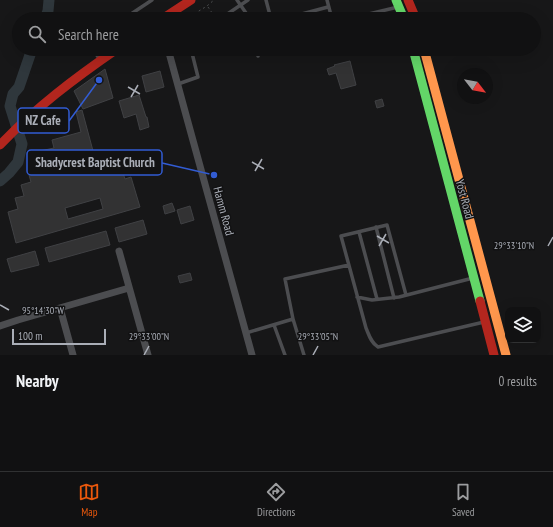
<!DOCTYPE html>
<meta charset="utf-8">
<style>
:root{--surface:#111112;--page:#1a1a1b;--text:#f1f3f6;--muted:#9c9d9f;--line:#303132;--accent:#ea580c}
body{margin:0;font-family:"PT Sans Narrow",sans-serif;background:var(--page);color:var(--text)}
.controls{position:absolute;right:12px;bottom:12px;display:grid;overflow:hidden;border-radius:8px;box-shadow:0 4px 16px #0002}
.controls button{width:36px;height:36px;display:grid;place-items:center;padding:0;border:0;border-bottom:1px solid var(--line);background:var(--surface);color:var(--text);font:20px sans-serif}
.compass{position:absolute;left:457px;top:68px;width:36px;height:36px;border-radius:50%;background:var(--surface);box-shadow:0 4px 16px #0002;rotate:121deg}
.scale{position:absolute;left:12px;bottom:10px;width:94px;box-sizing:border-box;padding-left:4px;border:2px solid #aaaeb7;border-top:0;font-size:11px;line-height:14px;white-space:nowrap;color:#aaaeb7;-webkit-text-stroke:3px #121213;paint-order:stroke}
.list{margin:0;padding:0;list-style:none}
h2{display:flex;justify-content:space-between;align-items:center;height:52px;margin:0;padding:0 16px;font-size:17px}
h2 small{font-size:13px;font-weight:400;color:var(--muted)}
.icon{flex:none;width:22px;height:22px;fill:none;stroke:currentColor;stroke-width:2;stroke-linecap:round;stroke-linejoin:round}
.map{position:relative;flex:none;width:553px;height:355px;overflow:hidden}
.search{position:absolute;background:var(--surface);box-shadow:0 4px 16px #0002;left:12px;right:12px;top:12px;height:44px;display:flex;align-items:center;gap:10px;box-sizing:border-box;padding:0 14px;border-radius:22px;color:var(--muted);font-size:15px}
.sheet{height:116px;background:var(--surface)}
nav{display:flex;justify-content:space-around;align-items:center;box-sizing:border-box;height:56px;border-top:1px solid var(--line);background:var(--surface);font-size:11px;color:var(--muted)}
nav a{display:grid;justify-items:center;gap:2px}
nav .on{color:var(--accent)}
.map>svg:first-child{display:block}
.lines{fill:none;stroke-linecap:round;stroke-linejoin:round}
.river{stroke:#2f373c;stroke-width:11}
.building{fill:#323233;stroke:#404144;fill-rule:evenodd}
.path{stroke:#4d4f51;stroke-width:1;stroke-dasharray:2 3;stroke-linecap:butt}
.lane{stroke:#4c4d50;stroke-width:3.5}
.street{stroke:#4c4d50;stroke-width:7}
.fast{stroke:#63d668;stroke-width:9}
.slow{stroke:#ff974d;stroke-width:9}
.jam{stroke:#b3261e;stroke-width:9}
.ticks{fill:none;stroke:#aaaeb7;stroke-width:1.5}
.labels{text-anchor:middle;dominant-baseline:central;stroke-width:3;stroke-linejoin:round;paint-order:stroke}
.street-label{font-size:12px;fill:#aaaeb7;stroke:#121213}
.ticks-label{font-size:10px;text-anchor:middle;fill:#aaaeb7;stroke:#121213;stroke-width:3;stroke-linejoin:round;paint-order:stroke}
.leader{fill:none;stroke:#325cd3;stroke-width:1.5}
.callout-dot{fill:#325cd3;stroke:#121213;stroke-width:1.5}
.callout{fill:#121213;stroke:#325cd3;stroke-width:1.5}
.callout-label{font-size:13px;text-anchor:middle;font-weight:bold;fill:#aaaeb7}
</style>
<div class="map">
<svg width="553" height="355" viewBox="0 0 553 355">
<rect width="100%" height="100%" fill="#171718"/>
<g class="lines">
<path class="river" d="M 45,19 L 48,11 L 49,0
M 0,181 L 9,173 L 18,162 L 22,144 L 10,106 L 13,94 L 19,87 L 32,49"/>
</g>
<path class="building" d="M 350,61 L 356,85 L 341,89 L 336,73 L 329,75 L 327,69 L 335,66 L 334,65 Z
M 105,69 L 113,98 L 83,109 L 74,91 Z
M 160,71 L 164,87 L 146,92 L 142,76 Z
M 139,95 L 146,117 L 147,117 L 149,127 L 140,130 L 136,114 L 124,118 L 119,101 Z
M 382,99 L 384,106 L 377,108 L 375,101 Z
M 82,110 L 96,162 L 129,152 L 133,164 L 121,167 L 125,179 L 131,177 L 140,207 L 16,243 L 8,212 L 18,209 L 15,198 L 24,196 L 21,185 L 31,182 L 29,175 L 46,171 L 40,151 L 54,148 L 52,140 L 81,132 L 76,112 ZM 100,198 L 103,209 L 68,219 L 65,208 Z
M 172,203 L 175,211 L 165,214 L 163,206 Z
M 190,206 L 194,220 L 181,224 L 177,210 Z
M 143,220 L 147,234 L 119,242 L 115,228 Z
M 106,231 L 110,245 L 49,262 L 45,248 Z
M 35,251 L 39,265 L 11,272 L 7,259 Z
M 190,273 L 192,280 L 180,283 L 178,276 Z"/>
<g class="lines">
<path class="path" d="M 208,7 L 215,17
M 186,19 L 207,6 L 214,0"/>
<path class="lane" d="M 237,0 L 246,13 L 248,19
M 266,0 L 271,19
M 327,0 L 332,19
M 128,16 L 152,0
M 220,19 L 248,0
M 283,19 L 328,7
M 348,19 L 398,7
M 93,49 L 100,60
M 256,49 L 258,56
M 339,49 L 340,51
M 178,84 L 198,77 L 191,49
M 376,227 L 394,298
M 359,232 L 377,299
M 406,295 L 387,225 L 341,236 L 366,328 C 369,335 371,343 378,347 L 484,322
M 357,297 L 372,300 L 399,297 L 473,278
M 293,319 L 304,355
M 274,325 L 285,355
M 246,333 L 293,319 L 285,279 L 349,265"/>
<path class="street" d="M 168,49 L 186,115 L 252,355
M 119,251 L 148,355
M 60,308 L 73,355
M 0,326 L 18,320 L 129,288"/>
<path class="fast" d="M 396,0 L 404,19
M 413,49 L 480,301"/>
<path class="slow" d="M 424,49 L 506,355"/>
<path class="jam" d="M 408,0 L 416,19
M 162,19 L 191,0
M 0,145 C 35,108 75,78 117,49
M 480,301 L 494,355"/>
</g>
<path class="ticks" d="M 128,87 L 140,94M 131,97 L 138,85M 252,162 L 264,169M 255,171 L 262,159M 377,236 L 389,243M 379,246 L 386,234M 548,246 L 553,237M 0,305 L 9,310M 144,355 L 149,346M 313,355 L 318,346"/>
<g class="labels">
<g class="street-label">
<text transform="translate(465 199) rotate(75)">Yost Road</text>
<text transform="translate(224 211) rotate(75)">Hamm Road</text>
</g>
</g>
<g class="ticks-label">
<text x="514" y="249">29°33'10"N</text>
<text x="43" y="314">95°14'30"W</text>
<text x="149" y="340">29°33'00"N</text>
<text x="318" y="340">29°33'05"N</text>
</g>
<path class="leader" d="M99 80L69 121M214 175L162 163"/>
<g class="callout-dot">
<circle cx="99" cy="80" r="4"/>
<circle cx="214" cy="175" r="4"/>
</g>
<g class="callout">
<rect x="18" y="108" width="51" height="25" rx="4"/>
<rect x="27" y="150" width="135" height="25" rx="4"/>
</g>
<g class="callout-label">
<text x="43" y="125">NZ Cafe</text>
<text x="95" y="167">Shadycrest Baptist Church</text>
</g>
</svg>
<div class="controls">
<button><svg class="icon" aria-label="layers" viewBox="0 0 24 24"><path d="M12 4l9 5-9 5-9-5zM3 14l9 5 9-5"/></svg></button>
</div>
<svg class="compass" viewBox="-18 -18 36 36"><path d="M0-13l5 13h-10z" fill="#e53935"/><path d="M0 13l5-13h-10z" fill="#9c9d9f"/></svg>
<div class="scale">100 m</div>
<div class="search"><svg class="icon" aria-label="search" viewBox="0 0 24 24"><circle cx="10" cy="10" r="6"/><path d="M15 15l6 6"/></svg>Search here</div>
</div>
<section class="sheet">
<h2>Nearby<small>0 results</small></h2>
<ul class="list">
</ul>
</section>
<nav>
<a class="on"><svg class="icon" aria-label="map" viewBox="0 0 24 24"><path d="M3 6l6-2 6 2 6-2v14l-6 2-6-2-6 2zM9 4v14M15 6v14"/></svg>Map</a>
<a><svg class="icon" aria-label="directions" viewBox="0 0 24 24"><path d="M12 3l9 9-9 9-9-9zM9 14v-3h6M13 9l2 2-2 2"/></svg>Directions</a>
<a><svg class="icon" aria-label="saved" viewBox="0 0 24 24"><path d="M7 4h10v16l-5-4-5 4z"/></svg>Saved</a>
</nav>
